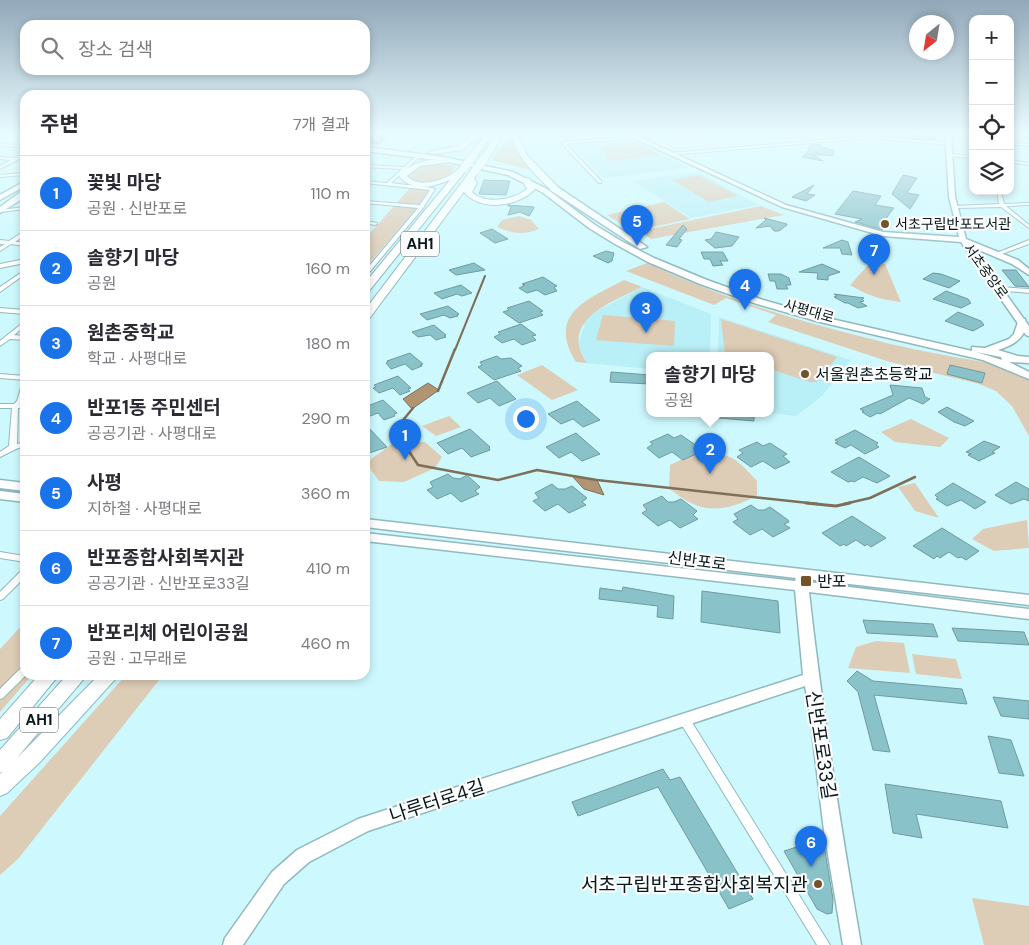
<!DOCTYPE html>
<html lang="ko">
<meta charset="utf-8">
<style>
:root{--surface:#fff;--page:#f7f7f7;--text:#2b2b33;--muted:#7c7c81;--line:#e1e1e2;--accent:#1a73e8}
body{margin:0;font-family:"DM Sans","Noto Sans KR",sans-serif;background:var(--page);color:var(--text)}
.controls{position:absolute;right:15px;top:15px;display:grid;overflow:hidden;border-radius:10px;box-shadow:0 2px 8px #0003}
.controls button{width:45px;height:45px;display:grid;place-items:center;padding:0;border:0;border-bottom:1px solid var(--line);background:var(--surface);color:var(--text);font:25px sans-serif}
.compass{position:absolute;left:909px;top:15px;width:45px;height:45px;border-radius:50%;background:var(--surface);box-shadow:0 2px 8px #0003;rotate:210deg}
.you{position:absolute;left:525px;top:418px;width:18px;height:18px;margin:-12px;border:4px solid #fff;border-radius:50%;background:#1a73e8;box-shadow:0 0 0 8px #1a73e833}
.badge{display:grid;place-items:center;width:32px;height:32px;border-radius:50%;background:var(--accent);color:#fff;font-size:16px;font-weight:700}
.pin{position:absolute;translate:-50% -41px;filter:drop-shadow(0 1px 2px #0008)}
.pin::after{content:'';position:absolute;top:26px;width:18px;height:15px;background:inherit;clip-path:polygon(0 0,100% 0,50% 100%)}
.popup{position:absolute;left:646px;top:352px;width:128px;height:65px;box-sizing:border-box;display:grid;place-content:center;border-radius:10px;background:var(--surface);filter:drop-shadow(0 1px 4px #0005);font-size:16px;white-space:nowrap;color:var(--muted)}
.popup b{font-size:19px;color:var(--text)}
.popup::after{content:'';position:absolute;left:50%;top:100%;margin-left:-10px;border:10px solid transparent;border-top-color:var(--surface)}
.list{margin:0;padding:0;list-style:none}
h2{display:flex;justify-content:space-between;align-items:center;height:65px;margin:0;padding:0 20px;font-size:21px}
h2 small{font-size:16px;font-weight:400;color:var(--muted)}
.list li{display:grid;grid-template-columns:32px 1fr auto;gap:15px;align-items:center;box-sizing:border-box;height:75px;padding:0 20px;border-top:1px solid var(--line)}
.list b{display:block;font-size:19px;white-space:nowrap}
.list p{margin:0;font-size:16px;white-space:nowrap;color:var(--muted)}
.list em{font-size:16px;font-style:normal;color:var(--muted)}
.icon{flex:none;width:28px;height:28px;fill:none;stroke:currentColor;stroke-width:2;stroke-linecap:round;stroke-linejoin:round}
.map{position:relative;flex:none;width:1029px;height:945px;overflow:hidden}
.search{position:absolute;background:var(--surface);box-shadow:0 2px 8px #0003;left:20px;top:20px;width:350px;height:55px;display:flex;align-items:center;gap:12px;box-sizing:border-box;padding:0 18px;border-radius:15px;color:var(--muted);font-size:19px}
.panel{position:absolute;background:var(--surface);box-shadow:0 2px 8px #0003;left:20px;top:90px;width:350px;height:590px;border-radius:15px}
.map>svg:first-child{display:block}
.built{fill:#b9eff6}
.green{fill:#ddccb6}
.water{fill:#b19572;stroke:#7e7058}
.lines{fill:none;stroke-linecap:round;stroke-linejoin:round}
.stream-far2{stroke:#7e7058;stroke-width:2}
.stream-far1{stroke:#7e7058;stroke-width:2.5}
.stream{stroke:#7e7058;stroke-width:3}
.building{fill:#8ac2c9;stroke:#709a9f}
.street-casing{stroke:#8fb9be;stroke-width:2}
.secondary-casing{stroke:#8fb9be;stroke-width:3}
.primary-casing{stroke:#8fb9be;stroke-width:3}
.highway-casing{stroke:#8fb9be;stroke-width:2}
.street{fill:#fff;fill-rule:evenodd}
.secondary{fill:#fff;fill-rule:evenodd}
.primary{fill:#fff;fill-rule:evenodd}
.highway{fill:#fff;fill-rule:evenodd}
.highway-bridge-casing{stroke:#8fb9be;stroke-width:9;stroke-linecap:butt}
.highway-bridge{stroke:#fff;stroke-width:8}
.poi-dot{fill:#735329;stroke:#fcfcfc;stroke-width:2}
.labels{text-anchor:middle;dominant-baseline:central;stroke-width:4.5;stroke-linejoin:round;paint-order:stroke}
.far-poi-label{font-size:14px;fill:#07181a;stroke:#fcfcfc;text-anchor:start}
.far-street-label{font-size:14px;fill:#07181a;stroke:#fcfcfc}
.shield{fill:#fcfcfc;stroke:#505c5e;stroke-width:1}
.shield-label{font-size:15px;font-weight:bold;fill:#07181a}
.poi-label{font-size:16px;fill:#07181a;stroke:#fcfcfc;text-anchor:start}
.street-label{font-size:16px;fill:#07181a;stroke:#fcfcfc}
.near-street-label{font-size:19px;fill:#07181a;stroke:#fcfcfc}
.near-poi-label{font-size:19px;fill:#07181a;stroke:#fcfcfc;text-anchor:end}
</style>
<div class="map">
<svg width="1029" height="945" viewBox="0 0 1029 945">
<rect width="100%" height="100%" fill="#cdf9fe"/>
<path class="built" d="M 632,133 L 703,133 L 704,134 L 649,140 Z
M 634,140 L 690,168 L 604,178 L 571,145 Z
M 697,172 L 759,205 L 691,218 L 633,181 Z
M 642,287 L 711,314 L 710,355 L 650,355 L 650,369 L 587,363 L 580,349 L 579,342 L 586,320 L 599,310 Z
M 719,317 L 851,360 L 822,396 L 796,416 L 770,413 L 770,355 L 718,355 Z"/>
<path class="green" d="M 511,133 L 530,167 L 530,170 L 492,160 Z
M 637,143 L 660,155 L 614,161 L 604,157 L 608,156 L 604,153 L 606,152 L 599,146 Z
M 433,163 L 456,166 C 454,169 451,173 449,176 C 440,185 420,184 410,178 C 413,168 424,165 433,163 Z
M 699,175 L 738,196 L 709,202 L 672,180 Z
M 410,188 L 429,190 L 415,210 L 365,268 L 365,239 Z
M 664,202 L 690,219 L 633,231 L 607,215 Z
M 761,206 L 784,215 L 651,239 L 640,231 Z
M 519,216 L 531,220 L 539,229 C 523,235 513,234 497,227 L 502,220 Z
M 647,263 C 719,297 794,320 871,339 C 897,346 923,351 949,356 C 975,361 1008,363 1029,380 L 1029,436 L 1012,406 L 996,391 L 979,384 L 890,362 L 768,322 L 776,315 L 726,298 L 714,305 L 626,271 Z
M 870,263 L 885,264 L 901,302 C 879,299 869,296 850,285 Z
M 624,280 L 642,287 C 620,298 569,316 580,349 C 581,354 585,359 587,363 L 576,362 C 546,314 588,299 624,280 Z
M 603,315 L 675,321 L 674,346 L 596,340 Z
M 721,319 L 837,357 L 817,382 L 810,382 L 770,369 L 770,355 L 725,355 Z
M 542,365 L 578,390 L 552,400 L 517,375 Z
M 449,416 L 461,427 L 436,436 L 422,426 Z
M 911,419 L 949,438 L 940,447 L 895,442 L 881,432 Z
M 425,442 L 442,457 L 435,468 L 404,482 L 379,481 L 366,463 L 393,443 Z
M 702,450 C 733,455 736,458 757,481 L 757,496 C 722,513 700,515 669,488 L 670,465 Z
M 915,483 L 939,518 L 915,511 L 898,487 Z
M 1027,520 L 1029,548 L 994,551 L 972,539 L 983,529 Z
M 25,622 L 25,675 L 32,675 L 0,712 L 0,649 Z
M 876,641 L 904,643 L 910,673 L 848,668 L 856,647 Z
M 912,654 L 956,659 L 962,679 L 916,674 Z
M 126,675 L 163,675 L 18,859 L 0,875 L 0,816 Z
M 972,898 L 1029,906 L 1029,945 L 984,945 Z"/>
<path class="water" d="M 428,383 L 439,390 L 412,409 L 403,399 Z
M 572,476 L 597,480 L 604,495 L 584,489 Z"/>
<g class="lines">
<path class="stream-far2" d="M 455,350 L 485,276"/>
<path class="stream-far1" d="M 438,391 L 455,349
M 413,408 L 395,430 L 418,465 L 498,480 L 537,470 L 597,480 L 818,504
M 844,504 L 870,498 L 915,477"/>
<path class="stream" d="M 806,503 L 836,506 L 850,503"/>
</g>
<path class="building" d="M 913,133 L 934,133 L 935,140 L 912,138 Z
M 365,134 L 388,135 L 380,144 L 365,143 Z
M 820,144 L 823,148 L 834,150 L 833,156 L 813,154 L 823,161 L 802,157 L 808,151 L 810,145 Z
M 903,175 L 917,178 L 907,193 L 919,195 L 910,209 L 892,194 Z
M 484,180 L 510,181 L 506,195 L 479,194 Z
M 814,185 L 807,194 L 815,195 L 806,201 L 792,197 Z
M 853,191 L 881,196 L 875,205 L 894,208 L 884,221 L 883,230 L 855,222 L 862,219 L 835,214 Z
M 507,205 L 534,207 L 534,208 L 529,216 L 520,212 L 508,215 L 511,207 Z
M 764,218 L 787,224 L 787,225 L 779,231 L 774,231 L 770,226 L 756,228 L 766,220 Z
M 683,225 L 687,229 L 679,239 L 682,240 L 677,247 L 666,245 Z
M 492,229 L 508,239 L 495,243 L 480,233 Z
M 716,232 L 739,237 L 732,246 L 715,248 L 705,240 L 711,239 Z
M 842,240 L 848,242 L 852,255 L 842,254 L 840,248 L 823,248 Z
M 606,251 L 614,253 L 612,261 L 608,263 L 593,256 Z
M 701,252 L 723,252 L 728,261 L 720,261 L 723,265 L 713,266 L 710,259 L 704,259 Z
M 474,263 L 485,270 L 456,275 L 449,270 Z
M 822,264 L 840,272 L 828,276 L 828,280 L 817,279 L 818,273 L 799,272 Z
M 1002,270 L 1016,270 L 1029,287 L 1015,286 Z
M 933,273 L 941,274 L 960,281 L 949,288 L 923,279 Z
M 768,274 L 781,274 L 789,278 L 791,285 L 786,285 L 788,289 L 777,289 L 775,281 L 770,281 Z
M 543,277 L 557,286 L 554,287 L 557,291 L 545,295 L 537,290 L 527,293 L 519,288 L 525,285 L 522,284 Z
M 461,285 L 472,293 L 462,296 L 457,294 L 442,299 L 434,293 Z
M 946,291 L 968,299 L 971,303 L 961,308 L 933,299 Z
M 834,294 L 864,298 L 862,299 L 864,301 L 860,302 L 867,306 L 858,308 L 848,303 L 845,303 L 834,297 L 837,296 Z
M 529,301 L 543,311 L 540,312 L 543,315 L 519,323 L 503,312 L 509,310 L 507,308 Z
M 448,306 L 459,314 L 457,315 L 458,316 L 450,318 L 444,315 L 427,320 L 420,314 Z
M 958,312 L 981,321 L 984,325 L 973,331 L 945,321 Z
M 521,324 L 536,335 L 532,336 L 536,340 L 522,345 L 514,339 L 502,343 L 494,337 L 500,334 L 498,332 Z
M 434,325 L 446,335 L 444,336 L 446,337 L 436,340 L 430,335 L 418,337 L 412,332 Z
M 410,353 L 423,364 L 420,365 L 422,366 L 412,370 L 405,364 L 391,369 L 386,363 L 388,362 L 387,361 Z
M 497,356 L 501,359 L 511,358 L 522,366 L 518,368 L 521,371 L 494,380 L 478,367 L 482,365 L 480,362 Z
M 950,365 L 985,373 L 982,383 L 947,374 Z
M 611,372 L 650,375 L 650,384 L 610,382 Z
M 398,376 L 411,388 L 408,389 L 410,391 L 400,395 L 393,388 L 379,393 L 373,388 L 376,387 L 374,385 Z
M 497,381 L 516,399 L 499,406 L 490,398 L 478,403 L 467,393 Z
M 890,385 L 922,388 L 925,397 L 930,399 L 923,404 L 909,398 L 880,414 L 878,413 L 870,417 L 862,412 L 864,411 L 860,409 L 893,395 Z
M 383,400 L 397,413 L 394,414 L 395,416 L 384,420 L 378,413 L 365,418 L 365,407 Z
M 577,401 L 600,420 L 583,427 L 573,419 L 561,424 L 548,414 Z
M 947,407 L 974,421 L 965,426 L 954,422 L 938,412 Z
M 719,413 L 737,413 L 754,417 L 754,421 L 719,418 Z
M 365,424 L 387,447 L 369,453 L 365,450 Z
M 470,429 L 490,447 L 489,448 L 490,450 L 471,457 L 462,448 L 448,454 L 437,443 Z
M 855,430 L 878,443 L 876,445 L 879,447 L 865,454 L 851,445 L 845,448 L 835,443 L 838,442 L 835,440 Z
M 576,433 L 600,454 L 582,461 L 571,452 L 559,458 L 546,447 Z
M 668,434 L 674,438 L 681,435 L 697,446 L 693,448 L 698,453 L 683,460 L 672,452 L 659,458 L 647,448 L 653,444 L 650,442 Z
M 984,441 L 1000,447 L 992,452 L 995,453 L 979,461 L 968,455 L 971,454 L 966,452 Z
M 757,442 L 763,446 L 770,443 L 787,454 L 783,456 L 790,462 L 775,469 L 763,461 L 751,467 L 737,457 L 743,453 L 739,450 Z
M 859,457 L 890,476 L 877,483 L 863,477 L 854,482 L 852,481 L 848,482 L 831,472 Z
M 448,474 L 453,478 L 460,479 L 467,475 L 480,487 L 475,491 L 479,494 L 461,502 L 451,493 L 437,499 L 427,490 L 433,487 L 430,482 Z
M 1016,482 L 1029,489 L 1029,501 L 1024,499 L 1011,504 L 995,495 Z
M 953,483 L 986,502 L 975,509 L 961,500 L 947,506 L 936,499 L 938,498 L 935,495 Z
M 552,484 L 558,489 L 565,489 L 572,486 L 587,498 L 582,502 L 586,505 L 569,513 L 558,504 L 545,511 L 533,501 L 539,498 L 535,493 Z
M 662,496 L 668,502 L 674,502 L 681,499 L 697,511 L 693,515 L 698,519 L 680,528 L 670,520 L 658,526 L 642,513 L 647,510 L 643,505 Z
M 751,505 L 758,510 L 764,510 L 770,507 L 788,520 L 789,522 L 784,524 L 790,528 L 773,537 L 762,529 L 750,535 L 733,522 L 738,519 L 734,514 Z
M 852,516 L 886,538 L 871,547 L 867,544 L 865,546 L 856,540 L 846,546 L 844,544 L 840,546 L 822,533 Z
M 942,528 L 979,551 L 966,560 L 961,557 L 958,558 L 949,552 L 940,558 L 937,556 L 934,559 L 913,546 Z
M 623,587 L 674,596 L 673,619 L 657,617 L 658,606 L 599,599 L 600,588 L 622,591 Z
M 702,591 L 778,601 L 780,633 L 701,622 Z
M 863,620 L 933,624 L 938,637 L 867,633 Z
M 952,628 L 1024,632 L 1029,645 L 958,641 Z
M 857,671 L 873,681 L 962,689 L 967,704 L 874,695 L 890,752 L 873,750 L 858,692 L 847,681 Z
M 993,697 L 1029,701 L 1029,719 L 1001,716 Z
M 988,736 L 1011,740 L 1024,776 L 999,773 Z
M 663,769 L 670,780 L 680,777 L 753,899 L 729,909 L 658,787 L 578,816 L 572,802 Z
M 885,784 L 1001,801 L 1008,828 L 916,814 L 922,838 L 893,833 Z
M 819,840 L 825,851 L 833,899 L 832,913 L 827,914 L 817,909 L 784,851 Z"/>
<g class="lines">
<g class="street-casing">
<path id="street" d="M 947,135 L 973,138 L 973,140 L 948,137 Z
M 638,136 L 637,138 L 566,144 L 601,181 L 601,183 L 599,183 L 561,143 L 563,142 Z
M 869,136 L 949,143 L 951,144 L 949,145 L 869,138 L 672,155 L 670,154 L 672,153 Z
M 1010,142 L 1029,144 L 1029,146 L 1010,144 Z
M 0,144 L 25,145 L 25,147 L 0,146 Z
M 25,153 L 25,156 L 0,169 L 0,166 L 11,160 L 0,159 L 0,157 L 15,158 Z
M 424,154 L 425,154 L 425,156 L 418,158 L 391,183 L 433,188 L 435,189 L 423,208 L 367,275 L 365,276 L 365,271 L 418,208 L 365,203 L 365,201 L 420,205 L 430,190 L 365,183 L 365,181 L 387,183 L 402,169 L 365,167 L 365,165 L 404,167 L 416,156 Z
M 949,154 L 973,156 L 973,158 L 948,156 L 947,155 Z
M 1010,160 L 1029,163 L 1029,165 L 1010,162 Z
M 25,173 L 25,175 L 0,177 L 0,175 Z
M 997,191 L 1001,191 L 1004,204 L 1029,203 L 1029,205 L 1006,206 L 1029,225 L 1029,228 L 1001,207 L 955,208 L 953,207 L 955,206 L 999,204 Z
M 25,207 L 25,209 L 0,212 L 0,210 Z
M 365,221 L 377,223 L 377,224 L 375,225 L 365,223 Z
M 23,232 L 25,232 L 25,235 L 15,242 L 25,242 L 25,246 L 11,244 L 0,251 L 0,247 L 5,244 L 0,244 L 0,240 L 9,241 Z
M 1029,240 L 1029,244 L 999,255 L 994,254 Z
M 25,259 L 25,263 L 0,268 L 0,264 Z
M 25,270 L 25,274 L 0,292 L 0,287 Z
M 999,287 L 1029,289 L 1029,293 L 997,290 L 996,289 Z
M 0,308 L 25,310 L 25,314 L 0,312 Z
M 25,321 L 25,326 L 14,335 L 25,336 L 25,340 L 10,339 L 0,346 L 0,341 Z
M 0,374 L 25,376 L 25,380 L 0,378 Z
M 25,383 L 25,396 L 21,404 L 25,404 L 25,408 L 18,408 L 17,444 L 25,442 L 25,446 L 16,449 L 0,457 L 0,452 L 9,446 L 12,408 L 0,408 L 0,404 L 14,404 L 17,401 L 22,385 Z
M 0,552 L 25,556 L 25,562 L 0,558 Z
M 25,569 L 25,577 L 3,599 L 0,600 L 0,592 L 22,570 Z
M 25,666 L 25,675 L 26,675 L 3,698 L 0,699 L 0,689 L 22,667 Z
M 684,715 L 688,716 L 830,945 L 817,945 L 680,722 L 679,719 L 680,716 Z"/>
</g>
<g class="secondary-casing">
<path id="secondary" d="M 623,133 L 631,133 L 786,205 L 883,232 L 959,237 L 949,197 L 945,133 L 951,133 L 955,197 L 966,239 L 1018,260 L 1029,269 L 1029,275 L 1012,264 L 972,247 L 1029,326 L 1029,336 L 1026,335 L 961,242 L 883,236 L 782,207 Z
M 0,480 L 25,483 L 25,491 L 0,488 Z
M 0,491 L 25,494 L 25,502 L 0,499 Z
M 365,519 L 1029,595 L 1029,605 L 807,579 L 808,582 L 1029,609 L 1029,619 L 809,592 C 822,710 841,828 861,945 L 843,945 L 824,831 L 810,714 L 805,686 L 368,831 L 309,862 L 284,884 L 243,945 L 223,945 L 225,938 L 272,872 L 297,850 L 358,819 L 803,675 L 795,590 L 365,541 L 365,533 L 795,581 L 796,578 L 365,527 Z"/>
</g>
<g class="primary-casing">
<path id="primary" d="M 365,147 L 444,157 L 513,172 L 547,189 L 595,225 L 621,241 L 654,258 L 707,280 L 763,300 L 827,318 L 972,351 L 972,347 L 985,348 L 1009,339 L 1014,334 L 1019,319 L 1025,319 C 1029,337 1012,346 998,350 L 1018,356 L 1029,357 L 1029,363 L 1009,362 L 1029,372 L 1029,379 L 983,360 L 820,322 L 757,304 L 700,284 L 648,262 L 615,244 L 589,228 L 542,192 L 508,175 L 444,161 L 365,151 ZM 976,352 L 1001,357 L 1002,360 Z
M 25,181 L 25,186 L 0,200 L 0,195 Z
M 550,186 L 556,186 L 647,247 L 640,249 L 550,190 Z
M 22,191 L 25,191 L 25,197 L 0,213 L 0,207 Z"/>
</g>
<g class="highway-casing">
<path id="highway" d="M 474,133 L 482,133 L 463,150 L 432,154 L 428,152 L 458,146 Z
M 486,133 L 493,133 L 476,158 L 470,158 L 469,156 Z
M 497,133 L 504,133 L 487,161 L 481,161 L 480,159 Z
M 510,133 L 517,133 L 527,155 L 558,187 L 558,191 L 552,191 C 534,174 517,157 510,133 Z
M 450,158 L 454,160 L 453,162 L 420,166 L 407,176 C 420,190 451,179 461,166 L 468,168 L 369,291 L 365,292 L 365,283 L 450,180 C 432,187 413,193 399,176 C 412,160 431,160 450,158 Z
M 472,169 L 479,171 L 474,178 L 477,183 L 472,192 C 485,205 514,200 527,189 L 522,180 L 526,178 L 529,178 L 535,189 C 519,207 480,212 464,192 L 466,189 L 369,319 L 365,320 L 365,310 Z
M 39,675 L 59,675 L 7,738 L 0,740 L 0,719 Z
M 67,675 L 87,675 L 16,759 L 99,675 L 119,675 L 40,762 L 7,793 L 0,796 L 0,774 L 3,771 L 0,773 L 0,750 Z"/>
</g>
<use href="#street" class="street"/>
<use href="#secondary" class="secondary"/>
<use href="#primary" class="primary"/>
<use href="#highway" class="highway"/>
<g class="highway-bridge-casing">
<path id="highway-bridge" d="M 464,168 L 473,156
M 475,171 L 484,159"/>
</g>
<use href="#highway-bridge" class="highway-bridge"/>
</g>
<linearGradient id="sky" x2="0" y2="1"><stop stop-color="#92a8b9"/><stop offset="0.5" stop-color="#e8fcff"/><stop offset="1" stop-color="#e8fcff" stop-opacity="0"/></linearGradient>
<rect width="1029" height="266" fill="url(#sky)"/>
<g class="poi-dot">
<circle cx="885" cy="224" r="5"/>
<circle cx="805" cy="374" r="5"/>
<rect x="800" y="575" width="12" height="12" rx="2.5"/>
<circle cx="818" cy="884" r="5"/>
</g>
<g class="labels">
<g class="far-poi-label">
<text x="895" y="224">서초구립반포도서관</text>
</g>
<g class="far-street-label">
<text transform="translate(986 271) rotate(54)">서초중앙로</text>
<text transform="translate(809 311) rotate(16)">사평대로</text>
</g>
<g class="shield">
<rect x="401" y="231.5" width="38" height="25" rx="4"/>
<rect x="20" y="707.5" width="38" height="25" rx="4"/>
</g>
<g class="shield-label">
<text x="420" y="244">AH1</text>
<text x="39" y="720">AH1</text>
</g>
<g class="poi-label">
<text x="815" y="374">서울원촌초등학교</text>
<text x="817" y="581">반포</text>
</g>
<g class="street-label">
<text transform="translate(697 561) rotate(7)">신반포로</text>
</g>
<g class="near-street-label">
<text transform="translate(821 745) rotate(81)">신반포로33길</text>
<text transform="translate(437 801) rotate(-18)">나루터로4길</text>
</g>
<g class="near-poi-label">
<text x="808" y="884">서초구립반포종합사회복지관</text>
</g>
</g>
</svg>
<div class="controls">
<button>+</button>
<button>−</button>
<button><svg class="icon" aria-label="locate" viewBox="0 0 24 24"><circle cx="12" cy="12" r="6"/><path d="M12 2v4M12 18v4M2 12h4M18 12h4"/></svg></button>
<button><svg class="icon" aria-label="layers" viewBox="0 0 24 24"><path d="M12 4l9 5-9 5-9-5zM3 14l9 5 9-5"/></svg></button>
</div>
<svg class="compass" viewBox="-18 -18 36 36"><path d="M0-13l5 13h-10z" fill="#e53935"/><path d="M0 13l5-13h-10z" fill="#7c7c81"/></svg>
<div class="you"></div>
<div class="pin badge" style="left:405px;top:460px">1</div>
<div class="pin badge" style="left:710px;top:474px">2</div>
<div class="popup"><b>솔향기 마당</b>공원</div>
<div class="pin badge" style="left:646px;top:333px">3</div>
<div class="pin badge" style="left:745px;top:310px">4</div>
<div class="pin badge" style="left:637px;top:246px">5</div>
<div class="pin badge" style="left:811px;top:867px">6</div>
<div class="pin badge" style="left:874px;top:275px">7</div>
<div class="search"><svg class="icon" aria-label="search" viewBox="0 0 24 24"><circle cx="10" cy="10" r="6"/><path d="M15 15l6 6"/></svg>장소 검색</div>
<section class="panel">
<h2>주변<small>7개 결과</small></h2>
<ul class="list">
<li><span class="badge">1</span><div><b>꽃빛 마당</b><p>공원 · 신반포로</p></div><em>110 m</em></li>
<li><span class="badge">2</span><div><b>솔향기 마당</b><p>공원</p></div><em>160 m</em></li>
<li><span class="badge">3</span><div><b>원촌중학교</b><p>학교 · 사평대로</p></div><em>180 m</em></li>
<li><span class="badge">4</span><div><b>반포1동 주민센터</b><p>공공기관 · 사평대로</p></div><em>290 m</em></li>
<li><span class="badge">5</span><div><b>사평</b><p>지하철 · 사평대로</p></div><em>360 m</em></li>
<li><span class="badge">6</span><div><b>반포종합사회복지관</b><p>공공기관 · 신반포로33길</p></div><em>410 m</em></li>
<li><span class="badge">7</span><div><b>반포리체 어린이공원</b><p>공원 · 고무래로</p></div><em>460 m</em></li>
</ul>
</section>
</div>
